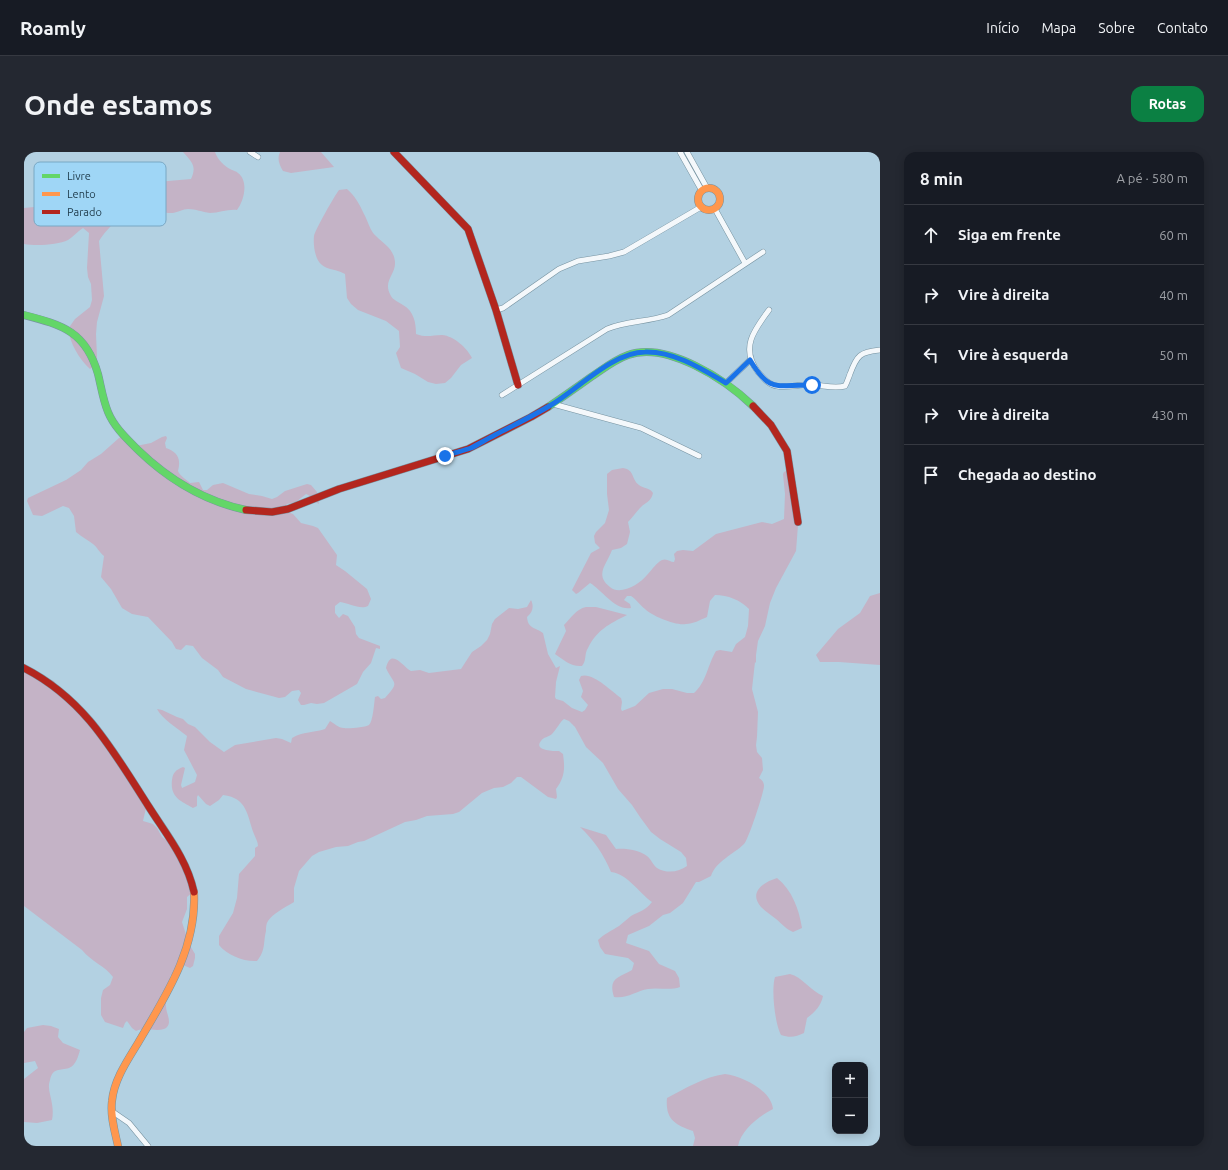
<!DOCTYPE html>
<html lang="pt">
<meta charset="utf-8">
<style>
:root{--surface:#171b24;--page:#242831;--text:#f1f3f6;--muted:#9ea1a6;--line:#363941;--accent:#0b8043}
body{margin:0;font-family:Ubuntu,sans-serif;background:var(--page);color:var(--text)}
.controls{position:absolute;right:12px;bottom:12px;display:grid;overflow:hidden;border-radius:8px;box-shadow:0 2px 10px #0003}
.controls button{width:36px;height:36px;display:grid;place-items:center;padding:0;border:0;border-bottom:1px solid var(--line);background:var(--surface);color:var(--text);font:20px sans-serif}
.stop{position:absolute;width:12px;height:12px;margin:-9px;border:3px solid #1a73e8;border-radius:50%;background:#fff}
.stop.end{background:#1a73e8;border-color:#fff;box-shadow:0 1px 4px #0008}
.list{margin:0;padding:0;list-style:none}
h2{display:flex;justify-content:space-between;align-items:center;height:52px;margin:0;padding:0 16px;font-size:17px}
h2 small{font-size:13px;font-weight:400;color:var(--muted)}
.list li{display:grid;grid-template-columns:26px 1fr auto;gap:12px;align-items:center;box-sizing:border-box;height:60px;padding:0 16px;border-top:1px solid var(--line)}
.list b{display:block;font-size:15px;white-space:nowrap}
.list em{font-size:13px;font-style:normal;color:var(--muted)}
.icon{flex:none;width:22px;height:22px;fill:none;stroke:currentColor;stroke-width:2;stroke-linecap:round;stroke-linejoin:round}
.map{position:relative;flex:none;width:856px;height:994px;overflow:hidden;border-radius:12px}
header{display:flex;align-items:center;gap:24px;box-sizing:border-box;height:56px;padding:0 20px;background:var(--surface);border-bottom:1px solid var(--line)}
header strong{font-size:19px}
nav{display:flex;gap:22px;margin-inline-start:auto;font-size:14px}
.intro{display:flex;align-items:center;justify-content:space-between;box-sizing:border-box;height:96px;padding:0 24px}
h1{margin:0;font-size:28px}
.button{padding:10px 18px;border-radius:12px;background:var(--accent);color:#fff;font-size:14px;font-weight:700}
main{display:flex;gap:24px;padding:0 24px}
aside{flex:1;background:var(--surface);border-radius:12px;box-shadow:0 2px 10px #0003}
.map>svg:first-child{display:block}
.green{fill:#c4b3c6}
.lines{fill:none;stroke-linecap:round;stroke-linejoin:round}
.street-casing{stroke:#7793a1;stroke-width:6}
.fast-casing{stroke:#7793a1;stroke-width:8}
.slow-casing{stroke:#7793a1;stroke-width:8}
.jam-casing{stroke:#7793a1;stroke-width:8}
.street{stroke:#f4f8fb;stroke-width:5}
.fast{stroke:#63d668;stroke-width:7}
.slow{stroke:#ff974d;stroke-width:7}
.jam{stroke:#b3261e;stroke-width:7}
.route{stroke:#1a73e8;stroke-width:5}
.key{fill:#9fd6f6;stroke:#79a8c4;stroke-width:1}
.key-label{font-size:11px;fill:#213e4e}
</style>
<header>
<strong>Roamly</strong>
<nav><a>Início</a><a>Mapa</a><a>Sobre</a><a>Contato</a></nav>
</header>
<div class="intro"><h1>Onde estamos</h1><a class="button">Rotas</a></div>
<main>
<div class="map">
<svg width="856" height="994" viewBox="0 0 856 994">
<rect width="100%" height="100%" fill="#b3d1e2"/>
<path class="green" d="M 159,0 L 191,0 C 194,8 200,14 208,18 C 210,19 212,19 214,21 C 225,29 220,49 213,58 C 204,57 195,61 186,61 C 178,60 172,57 164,57 C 159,57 154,60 149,61 C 139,62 134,56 126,54 C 108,50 84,75 75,89 L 80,144 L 73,170 L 72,182 L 73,205 L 72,213 L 66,217 C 55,207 46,191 44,177 L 51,167 L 66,155 L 68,148 L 67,132 L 64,125 L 63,116 L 65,81 L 59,76 C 54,79 49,85 44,88 C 34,93 12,94 0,92 L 0,56 L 20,54 L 81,40 L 110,32 L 167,27 C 173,14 168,10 159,0 Z
M 256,0 L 297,0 L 310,15 L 267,21 L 259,19 C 255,12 253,7 256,0 Z
M 323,37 C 331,44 336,53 340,62 C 344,69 346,79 352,84 C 360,92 370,97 371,110 C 372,123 358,129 367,144 C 369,148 375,150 379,153 C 390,159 392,171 392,182 C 403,186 408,183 418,183 C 430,184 443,196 448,206 L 437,213 L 427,226 L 421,231 L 412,232 L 404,230 L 391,222 L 377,216 L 372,201 L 376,195 L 375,179 L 362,169 L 334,158 L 327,152 L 323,146 L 321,122 C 313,117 303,118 298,113 C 291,108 289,93 290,84 C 291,78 311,43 315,38 Z
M 99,284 L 112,294 L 127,291 L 138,285 L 142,284 L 143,286 L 141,291 L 142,296 C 150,299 156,303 155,313 C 155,315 154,318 154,319 C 155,323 163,328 166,331 L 175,330 L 179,338 L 183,338 L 189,333 L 199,331 L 225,342 L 238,344 L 248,347 L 253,345 L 261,339 L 283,332 L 287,333 L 293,340 L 295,352 C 290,350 288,344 282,342 L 272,350 L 263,352 L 261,355 L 261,359 L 269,362 L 277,371 L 289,374 L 294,376 L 313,403 L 312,413 L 321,419 L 343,437 L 347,447 L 344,454 C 336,458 325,451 316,450 L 311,454 L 311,461 L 315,466 L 319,462 L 324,464 L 331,475 L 332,482 L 335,486 L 356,494 L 356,497 L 352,496 L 347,511 L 339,520 L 333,532 L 300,551 L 293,552 L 287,551 L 280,553 L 277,553 L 274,548 L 277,541 L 275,538 L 268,539 L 261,545 L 255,546 L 222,537 L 199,525 L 194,518 L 178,506 L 169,494 L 162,493 L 157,498 L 152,497 L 148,490 L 124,465 L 108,462 L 98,456 L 87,437 L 77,425 L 80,404 C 75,400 73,395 69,392 C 64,388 58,385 52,380 L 50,364 L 45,356 L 39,354 L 18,364 L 9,363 L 3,349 L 4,346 L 42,328 L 57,318 L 64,310 L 77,302 L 95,286 Z
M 599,316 C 611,318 607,327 615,333 C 620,337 625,335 629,341 C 627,350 622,350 617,355 C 612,360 609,365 604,370 L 606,380 L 603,392 L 597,396 L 588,398 C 583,412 570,423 586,435 C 596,444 616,432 623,423 C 628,418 632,411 638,408 C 643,406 646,410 650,410 L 651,407 L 650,402 L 653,399 L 659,398 L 669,399 L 692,382 L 738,370 L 748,372 L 760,367 L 761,342 L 759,322 L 760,320 L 762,319 L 763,322 L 770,321 L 775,360 L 772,399 L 752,436 L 746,451 L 741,474 L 734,489 L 732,503 L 732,511 L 731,510 L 728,537 L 734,560 L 733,585 L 732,593 L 733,600 L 738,606 L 739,618 L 735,626 C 738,628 740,630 740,634 C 740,640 724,689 720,692 C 710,702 692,709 687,724 L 675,730 L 672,730 L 659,751 L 646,761 L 639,763 L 625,774 L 604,783 L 602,791 L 625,799 L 635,812 L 651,819 L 655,826 L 656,835 C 645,839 635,835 624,837 C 612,839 603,847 590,845 C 584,826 594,826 608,818 L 610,811 L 604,806 L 581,802 L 576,795 L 574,788 C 580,782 587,779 595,774 C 599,771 603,767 607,764 C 616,759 621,759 628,750 C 615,741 604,722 587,720 C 580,703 570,688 556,675 L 582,683 L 592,697 C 602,696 615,698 623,704 C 627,707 629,713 633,716 C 643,722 655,720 663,714 L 662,706 L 657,700 L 636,687 L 627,680 L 616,665 L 608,653 L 594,637 L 579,611 L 562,595 L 551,575 L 545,569 L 540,567 C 535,571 533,577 528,582 C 525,585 519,585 517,589 C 509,599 531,599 535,599 L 539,602 C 541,616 541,625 532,637 L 533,645 L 532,647 L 524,645 L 497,625 L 493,625 L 487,631 L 479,635 L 470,636 L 458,641 L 435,660 L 429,662 L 403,664 L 392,668 L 381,670 L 340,689 L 334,690 L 324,694 L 312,695 L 295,700 L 288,704 L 275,719 L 270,736 L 270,750 C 262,755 248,762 244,769 C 242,772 242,775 242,779 C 239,791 242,798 233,809 C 220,810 203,803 195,793 L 195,784 L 209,761 L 213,746 L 215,722 L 231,704 L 231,696 L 234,694 C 234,690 232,687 230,682 C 223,664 224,646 199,643 L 195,648 L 186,654 L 182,652 L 174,643 L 173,645 L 173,654 L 169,656 C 156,649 146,645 148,628 C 149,620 152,618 159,615 L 161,616 L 157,633 L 158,636 L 171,630 L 173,623 L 160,598 L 163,584 C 153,576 138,567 133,557 L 138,558 L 153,565 L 159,567 L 164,572 L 171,575 L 186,590 L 200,600 L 211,593 L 252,586 L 258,587 L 267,591 L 268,586 C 279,579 290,581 301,577 L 306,569 C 310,571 314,576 320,576 C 323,577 343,575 345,573 C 349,569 350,552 351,545 L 354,544 L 357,547 L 361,546 C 377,529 369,532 362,516 C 367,495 379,515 387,519 L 396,518 L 405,521 L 437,517 L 448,500 L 457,494 L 463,488 L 466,482 L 468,472 L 471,467 L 485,456 L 494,457 L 503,455 L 507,448 C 510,454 509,460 503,465 C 504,477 511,475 519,481 L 524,502 L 532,516 L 536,514 L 532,530 L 531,545 L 532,547 L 539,549 L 548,556 L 558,560 L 561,558 L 564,553 L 557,545 L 559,539 L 555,528 L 557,524 C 569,520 587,539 597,546 L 598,550 L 597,557 L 598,559 L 611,554 L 625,541 L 639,537 L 648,537 L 663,541 L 670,541 C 682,531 684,512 692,499 L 696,498 L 708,500 L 712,492 L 721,485 L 724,474 L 725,457 C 716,448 704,443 691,443 L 686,449 L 683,465 C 676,468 669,472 662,472 C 652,474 628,464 621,457 C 616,453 612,447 607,444 L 603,444 L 600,448 L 606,452 L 607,456 C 591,459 578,438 566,431 L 554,441 L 552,442 L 548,438 L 567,401 L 576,396 L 571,391 L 570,384 L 572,380 L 581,371 L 585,358 L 583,342 L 583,322 L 588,318 Z
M 856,441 L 856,513 L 815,510 L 796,510 L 792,503 L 814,477 L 836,461 L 846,444 Z
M 562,455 L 572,455 L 603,463 C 585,472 573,478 564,496 C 560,502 563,508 558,514 C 547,515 540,508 531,502 L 542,479 L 540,473 C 547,466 552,457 562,455 Z
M 0,517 L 30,529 L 54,561 L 76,580 L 122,656 L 119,669 L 129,672 L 133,676 L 138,685 L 146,691 L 160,714 L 162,725 L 170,739 L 163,745 L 163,757 L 158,770 L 165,792 L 171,802 L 171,806 L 169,814 L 166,816 L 159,813 L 152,821 L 146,824 L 147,826 C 145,835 141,845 142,854 C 142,860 145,864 145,870 C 145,873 143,876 140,877 C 131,880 122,875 112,879 L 108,876 L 103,869 L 101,871 L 99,876 L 81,870 L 77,863 L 77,846 L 79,838 L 86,833 L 89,825 C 81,814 68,810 58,798 L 0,754 Z
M 753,726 C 768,738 775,757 778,776 L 769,780 C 762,777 758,772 752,767 C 747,763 741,759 737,755 C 724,740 740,730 753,726 Z
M 766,822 C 778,825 786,838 799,844 C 797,854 791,860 783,866 L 780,881 C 772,885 766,886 757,883 C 751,872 747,838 751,825 Z
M 19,873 L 27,874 L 35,877 L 34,885 L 39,891 L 56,898 C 54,905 52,913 45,916 C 36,919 29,915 26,928 C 23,936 27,944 28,952 C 29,958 29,963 28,968 L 13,971 L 0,970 L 0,927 L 14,916 L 11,909 L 0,911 L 0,880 L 3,876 Z
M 701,922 C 718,924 747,938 749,957 C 735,964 717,978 714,994 L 669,994 L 671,986 L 669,979 C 651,973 641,967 643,946 C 662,936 680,925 701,922 Z"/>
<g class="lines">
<g class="street-casing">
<path id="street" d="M 226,0 L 234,5
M 656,0 L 678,39
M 663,0 L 683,36
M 691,57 L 721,111
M 472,158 L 479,156 L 535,117 L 554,109 L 585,104 L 600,100 L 677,55
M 745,158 C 730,178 716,196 734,220 C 740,227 745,233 753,234 C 764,236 776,232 787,233 C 798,233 810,237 821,234 C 823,231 824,227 826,222 C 833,203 836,200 856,198
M 702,231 L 726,208
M 478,243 L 583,177 C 602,169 624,170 644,163 L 739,100
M 529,252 L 617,276 L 675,304
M 89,960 L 105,971 L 124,994"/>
</g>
<g class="fast-casing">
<path id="fast" d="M 0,163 C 39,173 62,180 74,222 C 77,234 79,248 84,260 C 90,275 103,287 114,298 C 145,328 180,349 222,358
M 524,255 C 539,245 553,235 567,225 C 579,217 590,208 604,203 C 643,189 702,228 729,254"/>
</g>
<g class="slow-casing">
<path id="slow" d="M674 47a11 11 0 1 1 22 0a11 11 0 1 1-22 0Z
M 94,994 C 91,980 86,964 88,949 C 90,928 103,909 114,891 C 141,845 173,797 170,740"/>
</g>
<g class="jam-casing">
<path id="jam" d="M 370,0 L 444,77 L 472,158 L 494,233
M 729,254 L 747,273 L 763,299 L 774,370
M 222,358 L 248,360 L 264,357 L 315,337 L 444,297 L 507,265 L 524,255
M 0,516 C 61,547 89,599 125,655 C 142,682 163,707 170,740"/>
</g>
<use href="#street" class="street"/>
<use href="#fast" class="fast"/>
<use href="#slow" class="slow"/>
<use href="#jam" class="jam"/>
</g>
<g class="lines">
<path class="route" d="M 421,304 C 429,301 438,299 447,296 C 455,292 463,287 471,283 C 490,273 509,264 527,253 C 554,237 589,200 621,200 C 650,199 678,217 702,231 L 726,208 C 747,243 753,232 788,233"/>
</g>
<rect x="10" y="10" width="132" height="64" rx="6" class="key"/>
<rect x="18" y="22" width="18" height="4" fill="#63d668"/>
<rect x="18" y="40" width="18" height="4" fill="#ff974d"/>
<rect x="18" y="58" width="18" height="4" fill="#b3261e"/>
<g class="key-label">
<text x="43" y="28">Livre</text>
<text x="43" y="46">Lento</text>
<text x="43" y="64">Parado</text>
</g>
</svg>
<div class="controls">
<button>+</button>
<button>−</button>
</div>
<div class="stop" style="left:788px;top:233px"></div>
<div class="stop end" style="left:421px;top:304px"></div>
</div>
<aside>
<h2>8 min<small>A pé · 580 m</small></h2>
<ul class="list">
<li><svg class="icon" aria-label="ahead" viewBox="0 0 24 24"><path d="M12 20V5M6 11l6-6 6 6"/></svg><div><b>Siga em frente</b></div><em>60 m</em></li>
<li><svg class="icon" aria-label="right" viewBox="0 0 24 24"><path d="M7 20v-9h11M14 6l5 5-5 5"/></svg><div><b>Vire à direita</b></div><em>40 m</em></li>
<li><svg class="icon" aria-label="left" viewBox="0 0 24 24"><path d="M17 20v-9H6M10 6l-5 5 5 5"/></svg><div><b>Vire à esquerda</b></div><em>50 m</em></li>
<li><svg class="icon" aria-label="right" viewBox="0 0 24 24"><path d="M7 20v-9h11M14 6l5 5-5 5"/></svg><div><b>Vire à direita</b></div><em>430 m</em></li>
<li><svg class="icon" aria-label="arrive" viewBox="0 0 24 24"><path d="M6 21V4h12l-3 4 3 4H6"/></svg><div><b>Chegada ao destino</b></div></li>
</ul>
</aside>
</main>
